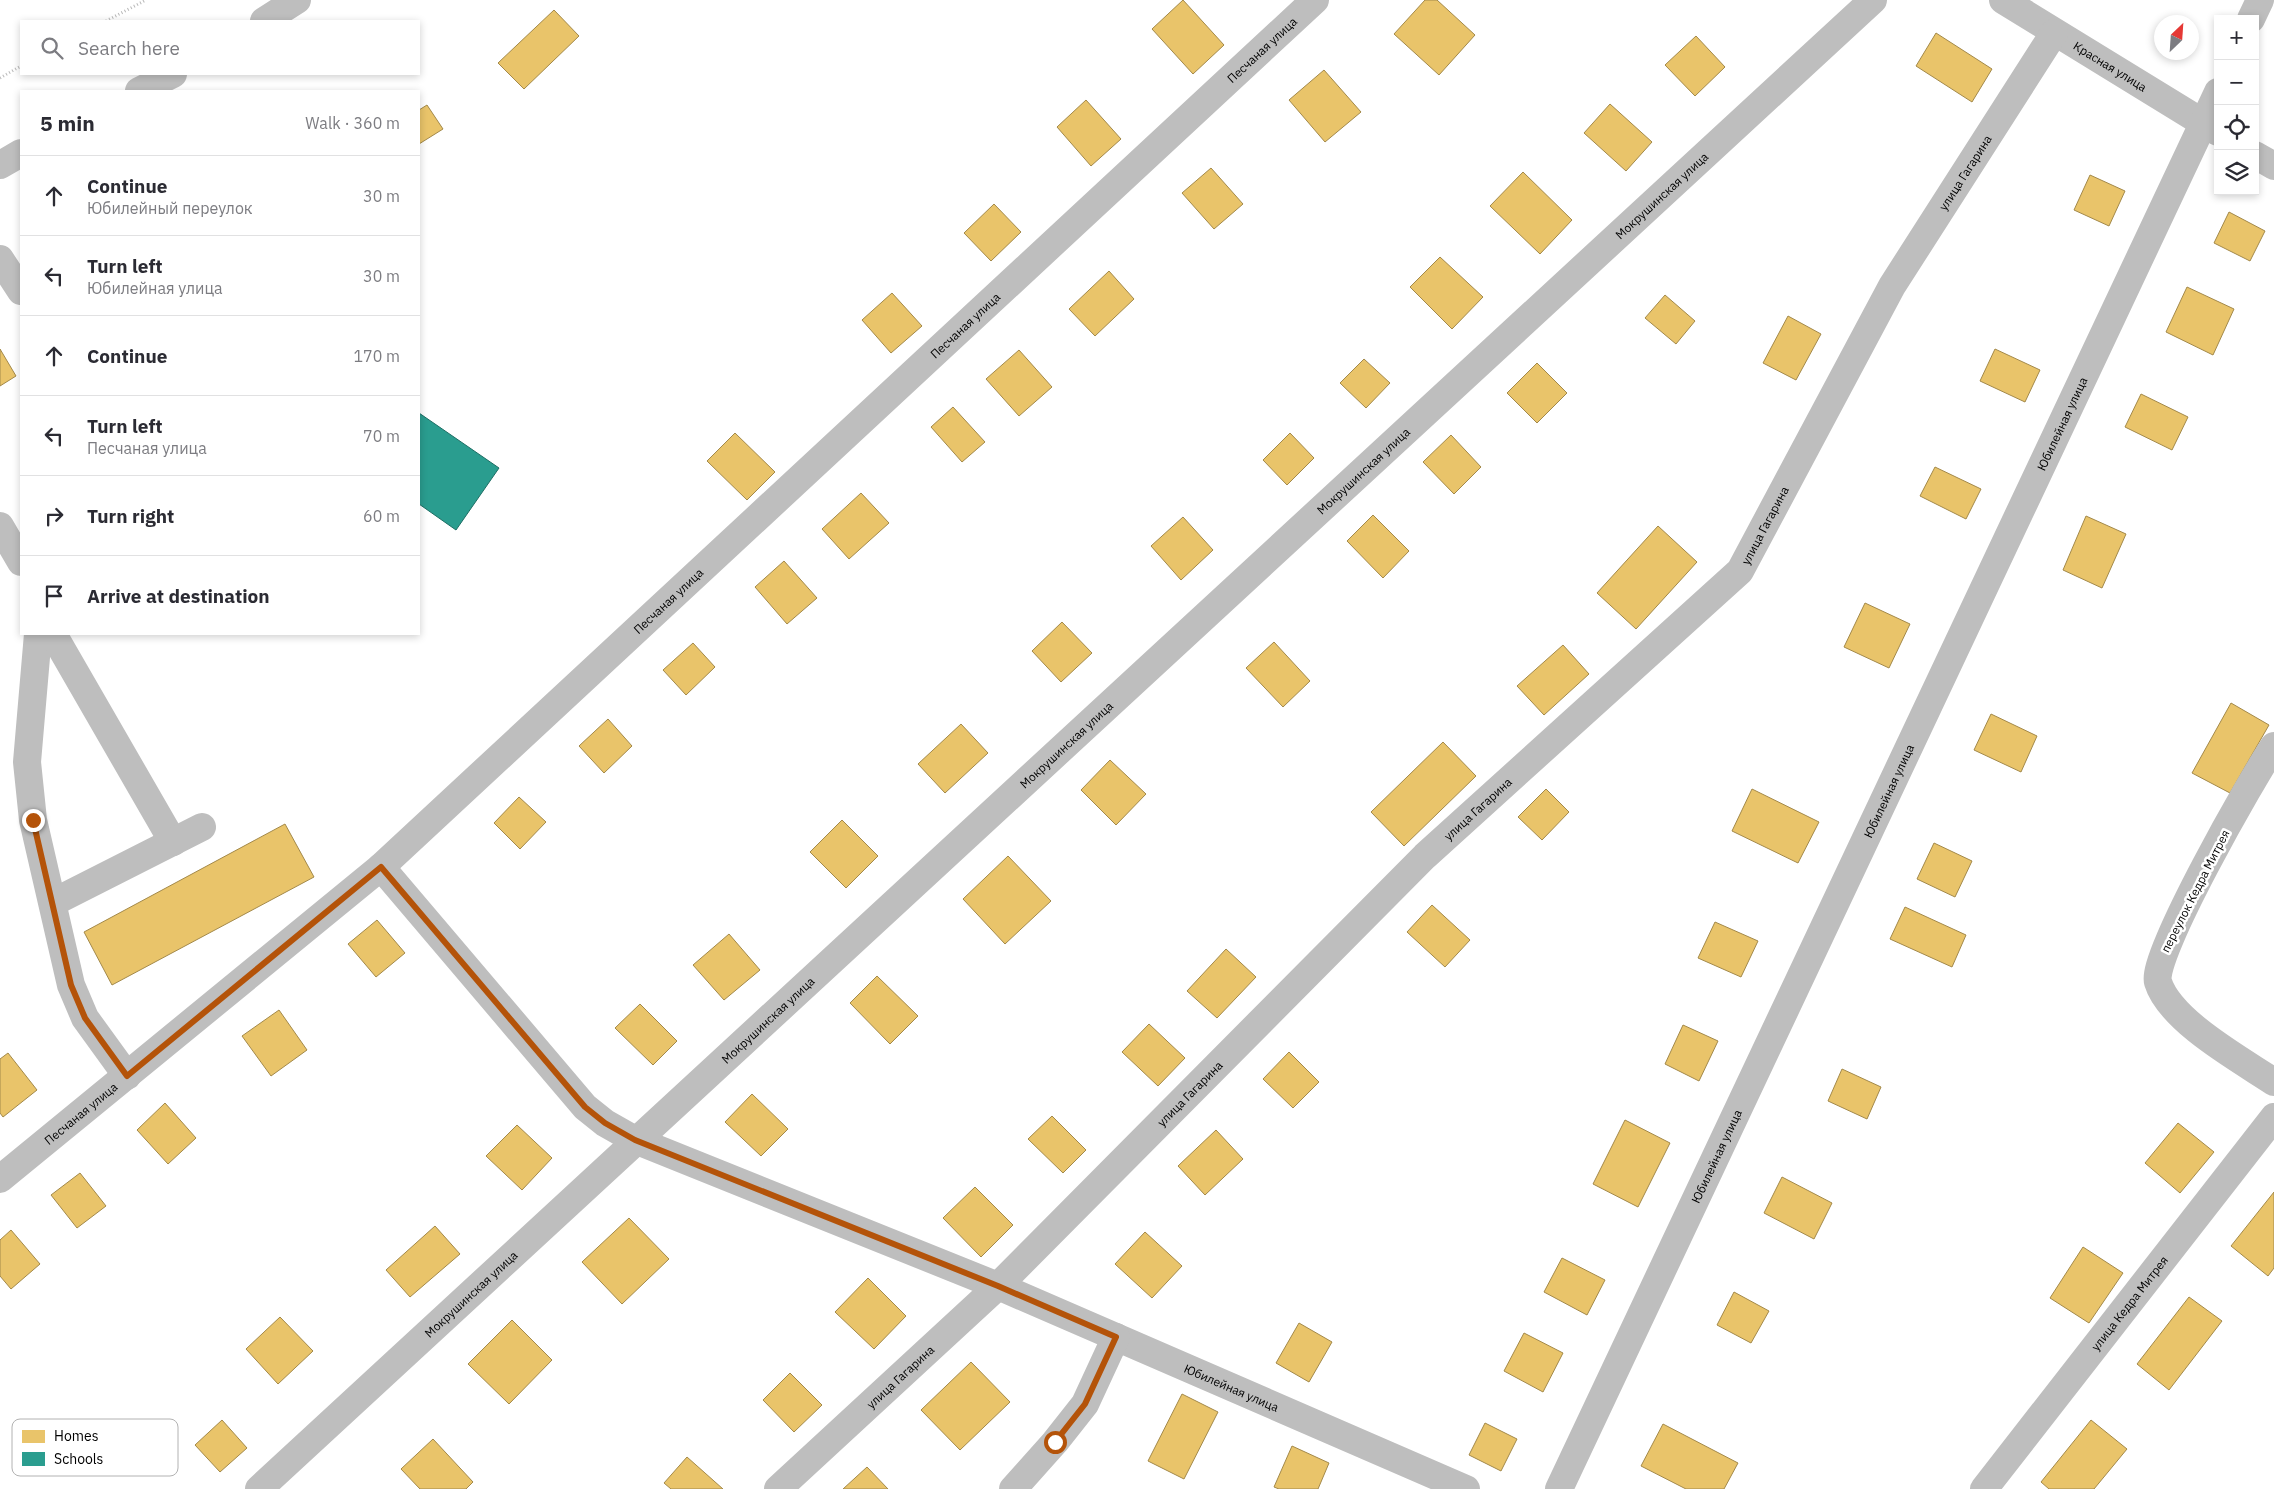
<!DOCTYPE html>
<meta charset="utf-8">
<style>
:root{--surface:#fff;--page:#f2f2f3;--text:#2b2b33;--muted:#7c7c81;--line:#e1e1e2}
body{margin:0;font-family:"IBM Plex Sans",sans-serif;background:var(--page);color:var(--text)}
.controls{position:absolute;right:15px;top:15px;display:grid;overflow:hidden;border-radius:0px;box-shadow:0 2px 8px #0003}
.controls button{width:45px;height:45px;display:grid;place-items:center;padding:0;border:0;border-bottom:1px solid var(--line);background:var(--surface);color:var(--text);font:25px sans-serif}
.compass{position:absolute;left:2154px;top:15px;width:45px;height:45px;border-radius:50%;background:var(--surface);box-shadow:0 2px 8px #0003;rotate:25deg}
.stop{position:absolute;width:15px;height:15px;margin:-11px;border:4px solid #b45309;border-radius:50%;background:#fff}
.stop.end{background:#b45309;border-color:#fff;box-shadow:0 1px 5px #0008}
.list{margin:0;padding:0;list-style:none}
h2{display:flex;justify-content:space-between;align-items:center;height:65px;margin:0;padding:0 20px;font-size:21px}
h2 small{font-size:16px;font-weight:400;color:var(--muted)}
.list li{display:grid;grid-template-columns:32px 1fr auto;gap:15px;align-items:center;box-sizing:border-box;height:80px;padding:0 20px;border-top:1px solid var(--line)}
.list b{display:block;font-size:19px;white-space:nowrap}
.list p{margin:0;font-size:16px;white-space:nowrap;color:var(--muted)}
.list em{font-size:16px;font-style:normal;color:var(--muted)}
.icon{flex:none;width:28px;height:28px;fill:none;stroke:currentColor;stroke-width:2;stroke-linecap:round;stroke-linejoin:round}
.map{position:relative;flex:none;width:2274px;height:1489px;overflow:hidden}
.search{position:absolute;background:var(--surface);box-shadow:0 2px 8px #0003;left:20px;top:20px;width:400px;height:55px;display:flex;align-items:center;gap:12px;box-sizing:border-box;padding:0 18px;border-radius:0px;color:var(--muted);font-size:19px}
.panel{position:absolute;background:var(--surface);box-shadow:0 2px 8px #0003;left:20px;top:90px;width:400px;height:545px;border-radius:0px}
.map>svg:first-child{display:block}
.homes{fill:#e9c46a;stroke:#a3894a}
.schools{fill:#2a9d8f;stroke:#1d6e64}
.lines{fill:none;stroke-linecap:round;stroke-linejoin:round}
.path{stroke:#b9b9b9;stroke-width:3;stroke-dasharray:1 2.5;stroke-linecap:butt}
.minor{stroke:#bebebe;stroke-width:28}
.major{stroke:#bebebe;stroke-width:28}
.route{stroke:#b45309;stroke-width:6}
.labels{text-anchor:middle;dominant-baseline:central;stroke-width:5;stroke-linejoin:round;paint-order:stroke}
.street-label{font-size:12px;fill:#000;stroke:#fff}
.key{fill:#fff;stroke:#b2b2b2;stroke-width:1}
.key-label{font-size:14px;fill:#000}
</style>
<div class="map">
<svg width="2274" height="1489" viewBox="0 0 2274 1489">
<rect width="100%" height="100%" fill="#fff"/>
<path class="homes" d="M 1183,0 L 1224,45 L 1193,74 L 1152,29 Z
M 1425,0 L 1437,0 L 1475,35 L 1439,75 L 1394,34 Z
M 554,10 L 579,36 L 524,89 L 498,63 Z
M 1936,33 L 1992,69 L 1972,102 L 1916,66 Z
M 1696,36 L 1725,67 L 1695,96 L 1665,65 Z
M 1324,70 L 1361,112 L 1325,142 L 1289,100 Z
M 1086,100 L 1121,139 L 1091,166 L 1057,127 Z
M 1610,104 L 1652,142 L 1626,171 L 1584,133 Z
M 427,105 L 443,129 L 419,144 L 419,110 Z
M 1211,168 L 1243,204 L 1214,229 L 1182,193 Z
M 1523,172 L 1572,220 L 1540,254 L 1490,206 Z
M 2090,175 L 2125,191 L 2109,226 L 2074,210 Z
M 994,204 L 1021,232 L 991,261 L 964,233 Z
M 2229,212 L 2265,231 L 2250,261 L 2214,243 Z
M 1440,257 L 1483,297 L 1452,329 L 1410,287 Z
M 1109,271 L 1134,299 L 1095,336 L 1069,309 Z
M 2187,287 L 2234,309 L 2213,355 L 2166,332 Z
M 892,293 L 922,326 L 891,353 L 862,320 Z
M 1665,295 L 1695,321 L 1676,344 L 1645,318 Z
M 1788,316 L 1821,334 L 1796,380 L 1763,363 Z
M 0,349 L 16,376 L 0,386 Z
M 1995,349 L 2040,370 L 2025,402 L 1980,381 Z
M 1019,350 L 1052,387 L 1019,416 L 986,379 Z
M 1364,359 L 1390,383 L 1366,408 L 1340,383 Z
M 1537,363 L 1567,393 L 1537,423 L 1507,393 Z
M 2141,394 L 2188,417 L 2172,450 L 2125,427 Z
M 953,407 L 985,442 L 962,462 L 931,427 Z
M 735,433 L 775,472 L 747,500 L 707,461 Z
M 1290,433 L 1314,458 L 1287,485 L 1263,460 Z
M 1451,435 L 1481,467 L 1454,494 L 1423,462 Z
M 1935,467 L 1981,489 L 1966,519 L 1920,496 Z
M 861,493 L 889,523 L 849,559 L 822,529 Z
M 1373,515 L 1409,551 L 1383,578 L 1347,541 Z
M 2086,516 L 2126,534 L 2102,588 L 2063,570 Z
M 1183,517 L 1213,550 L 1181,580 L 1151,546 Z
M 1658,526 L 1697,562 L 1636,629 L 1597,593 Z
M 784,561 L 817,598 L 787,624 L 755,587 Z
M 1865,603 L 1910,624 L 1889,668 L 1844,647 Z
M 1062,622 L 1092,653 L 1061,682 L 1032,651 Z
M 1274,642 L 1310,681 L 1283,707 L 1246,668 Z
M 693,643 L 715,667 L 686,695 L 663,670 Z
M 1563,645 L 1589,674 L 1544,715 L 1517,686 Z
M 2231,703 L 2269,725 L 2230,793 L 2192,773 Z
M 1991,714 L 2037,736 L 2021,772 L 1974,750 Z
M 608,719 L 632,746 L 604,773 L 579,746 Z
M 961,724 L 988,753 L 945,793 L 918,764 Z
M 1443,742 L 1476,776 L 1404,846 L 1371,812 Z
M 1110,760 L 1146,794 L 1116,825 L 1081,790 Z
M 1546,789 L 1569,812 L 1542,840 L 1518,817 Z
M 1752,789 L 1819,822 L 1798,863 L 1732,831 Z
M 519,797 L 546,822 L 520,849 L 494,823 Z
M 842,820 L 878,856 L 846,888 L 810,852 Z
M 285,824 L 314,877 L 112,985 L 84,932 Z
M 1934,843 L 1972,861 L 1955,897 L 1917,879 Z
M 1008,856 L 1051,901 L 1005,944 L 963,899 Z
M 1432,905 L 1470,940 L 1445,967 L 1407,932 Z
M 1905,907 L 1966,935 L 1952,967 L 1890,939 Z
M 377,920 L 405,953 L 376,977 L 348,944 Z
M 1715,922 L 1758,941 L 1741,977 L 1698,958 Z
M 729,934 L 760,970 L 724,1000 L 693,965 Z
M 1226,949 L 1256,977 L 1217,1018 L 1187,991 Z
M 877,976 L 918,1016 L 890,1044 L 850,1003 Z
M 640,1004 L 677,1041 L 653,1065 L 615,1028 Z
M 279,1010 L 307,1050 L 271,1076 L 242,1036 Z
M 1149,1024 L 1185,1058 L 1158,1086 L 1122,1052 Z
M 1683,1025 L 1718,1041 L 1699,1081 L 1665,1064 Z
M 1289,1052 L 1319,1082 L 1293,1108 L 1263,1079 Z
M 8,1053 L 37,1090 L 3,1117 L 0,1113 L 0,1059 Z
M 1842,1069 L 1881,1087 L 1867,1119 L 1828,1101 Z
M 752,1094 L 788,1129 L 761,1156 L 725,1122 Z
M 165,1103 L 196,1138 L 168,1164 L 137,1130 Z
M 1052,1116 L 1086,1150 L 1063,1173 L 1028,1139 Z
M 1625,1120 L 1670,1143 L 1638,1207 L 1593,1184 Z
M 2178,1123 L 2214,1152 L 2180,1193 L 2145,1163 Z
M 517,1125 L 552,1158 L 522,1190 L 486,1156 Z
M 1216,1130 L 1243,1159 L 1205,1195 L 1178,1166 Z
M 80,1173 L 106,1206 L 77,1228 L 51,1195 Z
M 1782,1177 L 1832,1203 L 1814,1239 L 1764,1213 Z
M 975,1187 L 1013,1225 L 981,1257 L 943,1218 Z
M 2274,1192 L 2274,1268 L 2268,1276 L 2231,1246 Z
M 629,1218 L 669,1259 L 622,1304 L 582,1262 Z
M 435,1226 L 460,1254 L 410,1297 L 386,1270 Z
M 11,1230 L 40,1264 L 11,1289 L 0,1276 L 0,1240 Z
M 1145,1232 L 1182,1266 L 1152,1298 L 1115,1264 Z
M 2083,1247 L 2123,1273 L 2089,1323 L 2050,1298 Z
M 1562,1258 L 1605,1280 L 1587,1315 L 1544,1292 Z
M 868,1278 L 906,1316 L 874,1349 L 835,1312 Z
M 1734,1292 L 1769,1311 L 1751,1343 L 1717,1325 Z
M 2189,1297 L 2222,1321 L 2169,1390 L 2137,1364 Z
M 280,1317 L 313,1351 L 278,1384 L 246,1349 Z
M 512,1320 L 552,1360 L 509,1404 L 468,1364 Z
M 1299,1323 L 1332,1342 L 1309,1382 L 1276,1363 Z
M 1524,1333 L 1563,1353 L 1543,1392 L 1504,1371 Z
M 971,1362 L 1010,1402 L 960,1450 L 921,1410 Z
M 790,1373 L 822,1405 L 794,1432 L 763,1400 Z
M 1182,1394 L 1218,1412 L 1184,1479 L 1148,1461 Z
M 222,1420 L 247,1448 L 220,1472 L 195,1445 Z
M 2091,1420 L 2127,1449 L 2094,1489 L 2049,1489 L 2041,1482 Z
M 1485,1423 L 1517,1439 L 1501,1471 L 1469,1455 Z
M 1663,1424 L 1738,1463 L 1724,1489 L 1686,1489 L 1641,1466 Z
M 433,1439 L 473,1482 L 466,1489 L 420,1489 L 401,1469 Z
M 1292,1446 L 1329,1463 L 1318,1489 L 1279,1489 L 1274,1487 Z
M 687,1457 L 723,1489 L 671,1489 L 664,1483 Z
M 867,1467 L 888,1489 L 843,1489 Z"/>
<path class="schools" d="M 419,413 L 499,468 L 456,530 L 419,504 Z"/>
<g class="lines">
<path class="path" d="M 106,21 L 146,0
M 0,78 L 21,66"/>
<g class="minor">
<path id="s1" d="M 2003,0 L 2218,132"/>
<path d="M 2251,19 L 2260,0"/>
<path d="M 2255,155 L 2274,166"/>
<path d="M 0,259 L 21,291"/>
<path d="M 0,526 L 21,562"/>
<path d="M 38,634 L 27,762 L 33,820 L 71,985 L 85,1018 L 127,1076"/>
<path d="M 53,634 L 173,842"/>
<path d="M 2274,746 C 2254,775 2150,957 2158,982 C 2170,1021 2241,1060 2274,1082"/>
<path id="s2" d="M 381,867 L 585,1107 L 605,1123 L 635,1140 L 998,1286 L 1466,1489"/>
<path d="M 54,902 L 202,827"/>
<path id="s3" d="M 0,1179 L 381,867 L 1315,0"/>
<path id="s4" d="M 259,1489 L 1873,0"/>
<path id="s5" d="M 778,1489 L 998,1286 L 1425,856 L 1740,571 L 1892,286 L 2054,33"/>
<path d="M 1013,1489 L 1055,1442 L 1085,1404 L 1116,1337"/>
<path id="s6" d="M 1559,1489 L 2218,92"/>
<path id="s7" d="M 1984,1489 L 2274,1117"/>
</g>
<path class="major" d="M 264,21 L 297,0
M 139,91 L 173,74
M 0,165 L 21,153"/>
</g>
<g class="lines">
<path class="route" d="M 33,820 L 71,985 L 85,1018 L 127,1076 L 381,867 L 585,1107 L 605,1123 L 635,1140 L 998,1286 L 1116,1337 L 1085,1404 L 1055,1442"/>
</g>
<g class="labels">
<g class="street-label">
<text stroke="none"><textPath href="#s3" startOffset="1694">Песчаная улица</textPath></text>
<text stroke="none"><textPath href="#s1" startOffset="126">Красная улица</textPath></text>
<text stroke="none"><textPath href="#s5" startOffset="1788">улица Гагарина</textPath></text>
<text stroke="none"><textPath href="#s4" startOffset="1908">Мокрушинская улица</textPath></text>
<text stroke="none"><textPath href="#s3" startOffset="1289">Песчаная улица</textPath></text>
<text stroke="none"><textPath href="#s6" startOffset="1178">Юбилейная улица</textPath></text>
<text stroke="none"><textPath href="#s4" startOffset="1502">Мокрушинская улица</textPath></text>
<text stroke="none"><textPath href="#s5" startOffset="1382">улица Гагарина</textPath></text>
<text stroke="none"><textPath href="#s3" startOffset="884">Песчаная улица</textPath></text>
<text stroke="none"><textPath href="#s4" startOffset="1098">Мокрушинская улица</textPath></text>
<text stroke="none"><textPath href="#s6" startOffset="772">Юбилейная улица</textPath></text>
<text stroke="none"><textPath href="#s5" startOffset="976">улица Гагарина</textPath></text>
<text transform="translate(2195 891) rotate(-63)">переулок Кедра Митрея</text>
<text stroke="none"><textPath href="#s4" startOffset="692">Мокрушинская улица</textPath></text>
<text stroke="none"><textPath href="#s5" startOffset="571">улица Гагарина</textPath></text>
<text stroke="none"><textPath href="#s3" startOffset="104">Песчаная улица</textPath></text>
<text stroke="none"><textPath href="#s6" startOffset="368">Юбилейная улица</textPath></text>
<text stroke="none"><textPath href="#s4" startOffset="288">Мокрушинская улица</textPath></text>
<text stroke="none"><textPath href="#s7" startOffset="236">улица Кедра Митрея</textPath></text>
<text stroke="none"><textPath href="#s5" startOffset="166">улица Гагарина</textPath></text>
<text stroke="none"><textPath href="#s2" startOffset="1021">Юбилейная улица</textPath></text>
</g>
</g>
<rect x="12" y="1419" width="166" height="57" rx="8" class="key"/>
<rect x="22" y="1430" width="23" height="13" fill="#e9c46a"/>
<rect x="22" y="1452" width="23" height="14" fill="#2a9d8f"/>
<g class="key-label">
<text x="54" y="1441">Homes</text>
<text x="54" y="1464">Schools</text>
</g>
</svg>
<div class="controls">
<button>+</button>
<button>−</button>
<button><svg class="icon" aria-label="locate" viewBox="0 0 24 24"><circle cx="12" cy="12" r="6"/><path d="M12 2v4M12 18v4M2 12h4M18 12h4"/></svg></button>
<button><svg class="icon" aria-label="layers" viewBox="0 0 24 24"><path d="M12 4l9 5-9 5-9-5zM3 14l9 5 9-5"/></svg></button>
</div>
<svg class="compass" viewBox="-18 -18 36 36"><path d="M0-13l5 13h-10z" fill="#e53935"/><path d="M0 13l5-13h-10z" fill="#7c7c81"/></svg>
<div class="stop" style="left:1055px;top:1442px"></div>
<div class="stop end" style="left:33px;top:820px"></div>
<div class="search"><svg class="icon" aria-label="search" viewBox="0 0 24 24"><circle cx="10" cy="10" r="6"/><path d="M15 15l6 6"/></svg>Search here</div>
<section class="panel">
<h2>5 min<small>Walk · 360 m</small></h2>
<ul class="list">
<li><svg class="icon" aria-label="ahead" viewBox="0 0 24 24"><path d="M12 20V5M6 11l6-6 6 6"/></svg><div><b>Continue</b><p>Юбилейный переулок</p></div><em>30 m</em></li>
<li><svg class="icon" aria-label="left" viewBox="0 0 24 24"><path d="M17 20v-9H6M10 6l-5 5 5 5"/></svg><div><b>Turn left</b><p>Юбилейная улица</p></div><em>30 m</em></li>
<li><svg class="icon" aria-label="ahead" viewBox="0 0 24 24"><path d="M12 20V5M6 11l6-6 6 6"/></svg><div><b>Continue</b></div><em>170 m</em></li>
<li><svg class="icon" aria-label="left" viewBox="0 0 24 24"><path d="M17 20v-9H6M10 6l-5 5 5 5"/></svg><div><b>Turn left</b><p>Песчаная улица</p></div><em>70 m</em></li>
<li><svg class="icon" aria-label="right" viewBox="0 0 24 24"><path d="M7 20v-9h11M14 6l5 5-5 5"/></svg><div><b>Turn right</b></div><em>60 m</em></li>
<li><svg class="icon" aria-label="arrive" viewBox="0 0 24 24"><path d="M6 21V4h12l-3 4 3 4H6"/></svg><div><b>Arrive at destination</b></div></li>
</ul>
</section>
</div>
